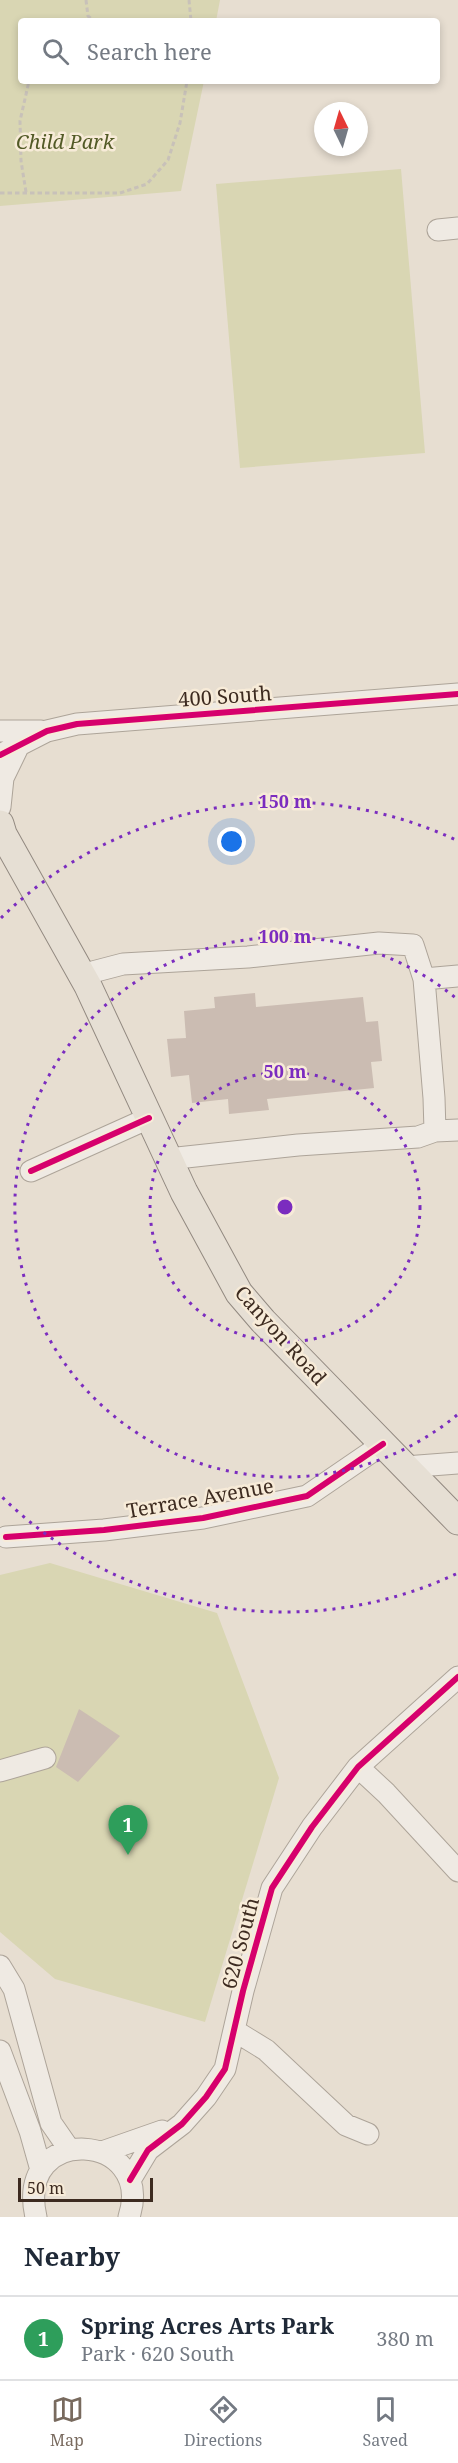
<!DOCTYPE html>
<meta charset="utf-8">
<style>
:root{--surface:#fff;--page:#f6f6f7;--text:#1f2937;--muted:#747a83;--line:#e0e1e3;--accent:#786a5e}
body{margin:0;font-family:"Noto Serif",serif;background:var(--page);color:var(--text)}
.compass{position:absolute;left:314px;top:102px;width:54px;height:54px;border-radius:50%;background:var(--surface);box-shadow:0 3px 9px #0003;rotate:355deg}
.scale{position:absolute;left:18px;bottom:15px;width:135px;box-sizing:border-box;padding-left:6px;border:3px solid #3d2b20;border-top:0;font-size:16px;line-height:21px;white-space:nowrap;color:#3d2b20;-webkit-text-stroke:4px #f7ebd8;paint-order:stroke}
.you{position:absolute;left:232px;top:842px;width:21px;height:21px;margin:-15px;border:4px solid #fff;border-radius:50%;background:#1a73e8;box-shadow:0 0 0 9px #1a73e833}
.badge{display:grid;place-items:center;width:39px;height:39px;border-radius:50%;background:var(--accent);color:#fff;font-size:20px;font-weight:700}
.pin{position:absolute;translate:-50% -50px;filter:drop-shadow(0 2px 3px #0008)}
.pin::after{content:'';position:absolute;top:32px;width:21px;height:18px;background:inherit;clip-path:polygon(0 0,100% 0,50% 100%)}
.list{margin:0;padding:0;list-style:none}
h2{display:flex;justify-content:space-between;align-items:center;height:78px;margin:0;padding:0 24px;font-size:26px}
h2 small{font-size:20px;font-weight:400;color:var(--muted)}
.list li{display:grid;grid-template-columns:39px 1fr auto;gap:18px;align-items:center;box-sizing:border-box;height:84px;padding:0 24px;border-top:2px solid var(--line)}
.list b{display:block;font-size:22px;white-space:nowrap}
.list p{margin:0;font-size:20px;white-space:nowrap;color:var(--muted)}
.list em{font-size:20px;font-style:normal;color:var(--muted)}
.icon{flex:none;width:33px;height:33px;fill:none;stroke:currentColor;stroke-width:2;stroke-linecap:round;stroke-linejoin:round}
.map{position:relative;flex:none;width:458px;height:2217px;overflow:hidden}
.search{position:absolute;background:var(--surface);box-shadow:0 3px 9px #0003;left:18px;right:18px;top:18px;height:66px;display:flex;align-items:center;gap:15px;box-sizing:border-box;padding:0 21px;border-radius:6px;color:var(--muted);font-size:22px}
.sheet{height:162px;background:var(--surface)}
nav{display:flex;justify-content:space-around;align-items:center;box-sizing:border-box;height:84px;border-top:2px solid var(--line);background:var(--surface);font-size:16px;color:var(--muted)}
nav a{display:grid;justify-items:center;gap:3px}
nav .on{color:var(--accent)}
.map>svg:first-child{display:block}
.green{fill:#d9d6b3}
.building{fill:#cbbcb2}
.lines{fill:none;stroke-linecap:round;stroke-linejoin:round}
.minor-casing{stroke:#ada499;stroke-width:23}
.major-casing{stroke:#928980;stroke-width:29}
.path{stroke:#c8c1b9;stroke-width:3;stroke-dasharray:4.5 3;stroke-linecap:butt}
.minor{stroke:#efeae3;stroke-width:21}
.major{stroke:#e6dfd4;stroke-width:27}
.cycleway-casing{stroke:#f7ebd8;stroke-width:10}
.cycleway{stroke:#d6006c;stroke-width:6}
.ring{fill:none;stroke:#7b2cbf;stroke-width:3;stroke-dasharray:3 6}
.labels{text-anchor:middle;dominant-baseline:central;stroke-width:5;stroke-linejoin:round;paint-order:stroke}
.park-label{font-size:20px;font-style:italic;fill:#525a26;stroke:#f7ebd8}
.street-label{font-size:20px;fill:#3d2b20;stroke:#f7ebd8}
.centre{fill:#7b2cbf;stroke:#f7ebd8;stroke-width:3}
.ring-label{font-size:18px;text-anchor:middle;font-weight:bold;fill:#7b2cbf;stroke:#f7ebd8;stroke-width:5;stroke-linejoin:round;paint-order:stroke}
</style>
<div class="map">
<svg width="458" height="2217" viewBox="0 0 458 2217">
<rect width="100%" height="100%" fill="#e7ded1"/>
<path class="green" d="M 0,0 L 220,0 L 216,21 L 21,21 L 21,81 L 204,81 L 181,191 L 0,206 Z
M 401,169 L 425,453 L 240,468 L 216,184 Z
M 50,1563 L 217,1613 L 279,1778 L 205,2022 L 55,1979 L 0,1932 L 0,1575 Z"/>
<path class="building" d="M 255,993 L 256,1007 L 363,997 L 366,1022 L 378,1021 L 382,1061 L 371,1062 L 374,1088 L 267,1099 L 269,1110 L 229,1114 L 228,1099 L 192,1103 L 189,1075 L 171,1077 L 167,1039 L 186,1038 L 184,1011 L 215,1008 L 214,997 Z
M 79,1709 L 120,1736 L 78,1782 L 56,1767 Z"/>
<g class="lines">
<g class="minor-casing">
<path id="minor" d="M 438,230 L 458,228
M 0,731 L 41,731
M 0,755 L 47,731 L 77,724 L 458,694
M 0,807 L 3,778 L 19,745
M 81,975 L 123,964 L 248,957 L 379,943 L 413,945 L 424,979
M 435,1131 L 458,1130
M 168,1159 L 298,1145 L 418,1137 L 435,1131 L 434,1098 L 424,979 L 458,976
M 31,1171 L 149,1118
M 405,1467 L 458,1463
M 6,1537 L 104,1530 L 203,1518 L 307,1496 L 383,1444
M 358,1767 L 386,1793 L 458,1871
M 0,1771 L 45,1758
M 0,1966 L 14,1989 L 51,2123 L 69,2149
M 235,2031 L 266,2050 L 346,2125 L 368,2134
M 0,2051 L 30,2131 L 41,2170
M 102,2152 L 162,2131
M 130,2180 L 148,2150 L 182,2124 L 206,2097 L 225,2069 L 243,1991 L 272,1888 L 312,1827 L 358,1767 L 458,1677
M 36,2217 C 14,2121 156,2132 129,2217"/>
</g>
<g class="major-casing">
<path id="major" d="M 0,824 L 3,834 L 88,986 L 184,1192 L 239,1293 L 263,1321 L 458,1521"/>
</g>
<path class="path" d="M 86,0 L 88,16 L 94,21
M 189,0 L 191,21
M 26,192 L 21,161 L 20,121 L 29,81
M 0,193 L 120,193 L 147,184 L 168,160 L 180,123 L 187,81"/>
<use href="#minor" class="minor"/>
<use href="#major" class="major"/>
<g class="cycleway-casing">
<path id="cycleway" d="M 0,755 L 47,731 L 77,724 L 458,694
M 31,1171 L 149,1118
M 6,1537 L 104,1530 L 203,1518 L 307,1496 L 383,1444
M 130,2180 L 148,2150 L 182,2124 L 206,2097 L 225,2069 L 243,1991 L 272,1888 L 312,1827 L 358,1767 L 458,1677"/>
</g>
<use href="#cycleway" class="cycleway"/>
</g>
<g class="ring">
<circle cx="285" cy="1207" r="135"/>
<path d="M457 1415A270 270 0 1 1 457 999"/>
<path d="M456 1574A405 405 0 0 1 1 1496M1 918A405 405 0 0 1 456 840"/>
</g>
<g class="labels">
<g class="park-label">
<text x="65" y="141">Child Park</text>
</g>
<g class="street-label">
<text transform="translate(225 696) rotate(-4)">400 South</text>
<text transform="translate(281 1335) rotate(48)">Canyon Road</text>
<text transform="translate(200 1498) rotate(-10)">Terrace Avenue</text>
<text transform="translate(240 1943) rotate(-75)">620 South</text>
</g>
</g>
<circle cx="285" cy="1207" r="9" class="centre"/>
<g class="ring-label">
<text x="285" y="808">150 m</text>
<text x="285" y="943">100 m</text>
<text x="285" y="1078">50 m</text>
</g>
</svg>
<svg class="compass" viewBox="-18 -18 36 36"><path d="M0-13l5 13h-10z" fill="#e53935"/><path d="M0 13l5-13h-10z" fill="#747a83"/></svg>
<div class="scale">50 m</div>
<div class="you"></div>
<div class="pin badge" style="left:128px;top:1855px;background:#2e9e5b">1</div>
<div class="search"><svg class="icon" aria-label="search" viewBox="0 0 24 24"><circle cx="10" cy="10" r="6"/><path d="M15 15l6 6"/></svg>Search here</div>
</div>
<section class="sheet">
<h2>Nearby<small></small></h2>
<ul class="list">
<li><span class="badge" style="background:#2e9e5b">1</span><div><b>Spring Acres Arts Park</b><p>Park · 620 South</p></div><em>380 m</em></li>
</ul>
</section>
<nav>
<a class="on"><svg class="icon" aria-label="map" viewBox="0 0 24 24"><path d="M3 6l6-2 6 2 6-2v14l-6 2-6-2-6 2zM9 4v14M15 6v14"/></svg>Map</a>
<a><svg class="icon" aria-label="directions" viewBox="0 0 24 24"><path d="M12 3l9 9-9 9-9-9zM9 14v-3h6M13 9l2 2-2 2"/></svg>Directions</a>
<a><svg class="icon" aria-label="saved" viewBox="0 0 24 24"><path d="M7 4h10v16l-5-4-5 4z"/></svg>Saved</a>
</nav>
